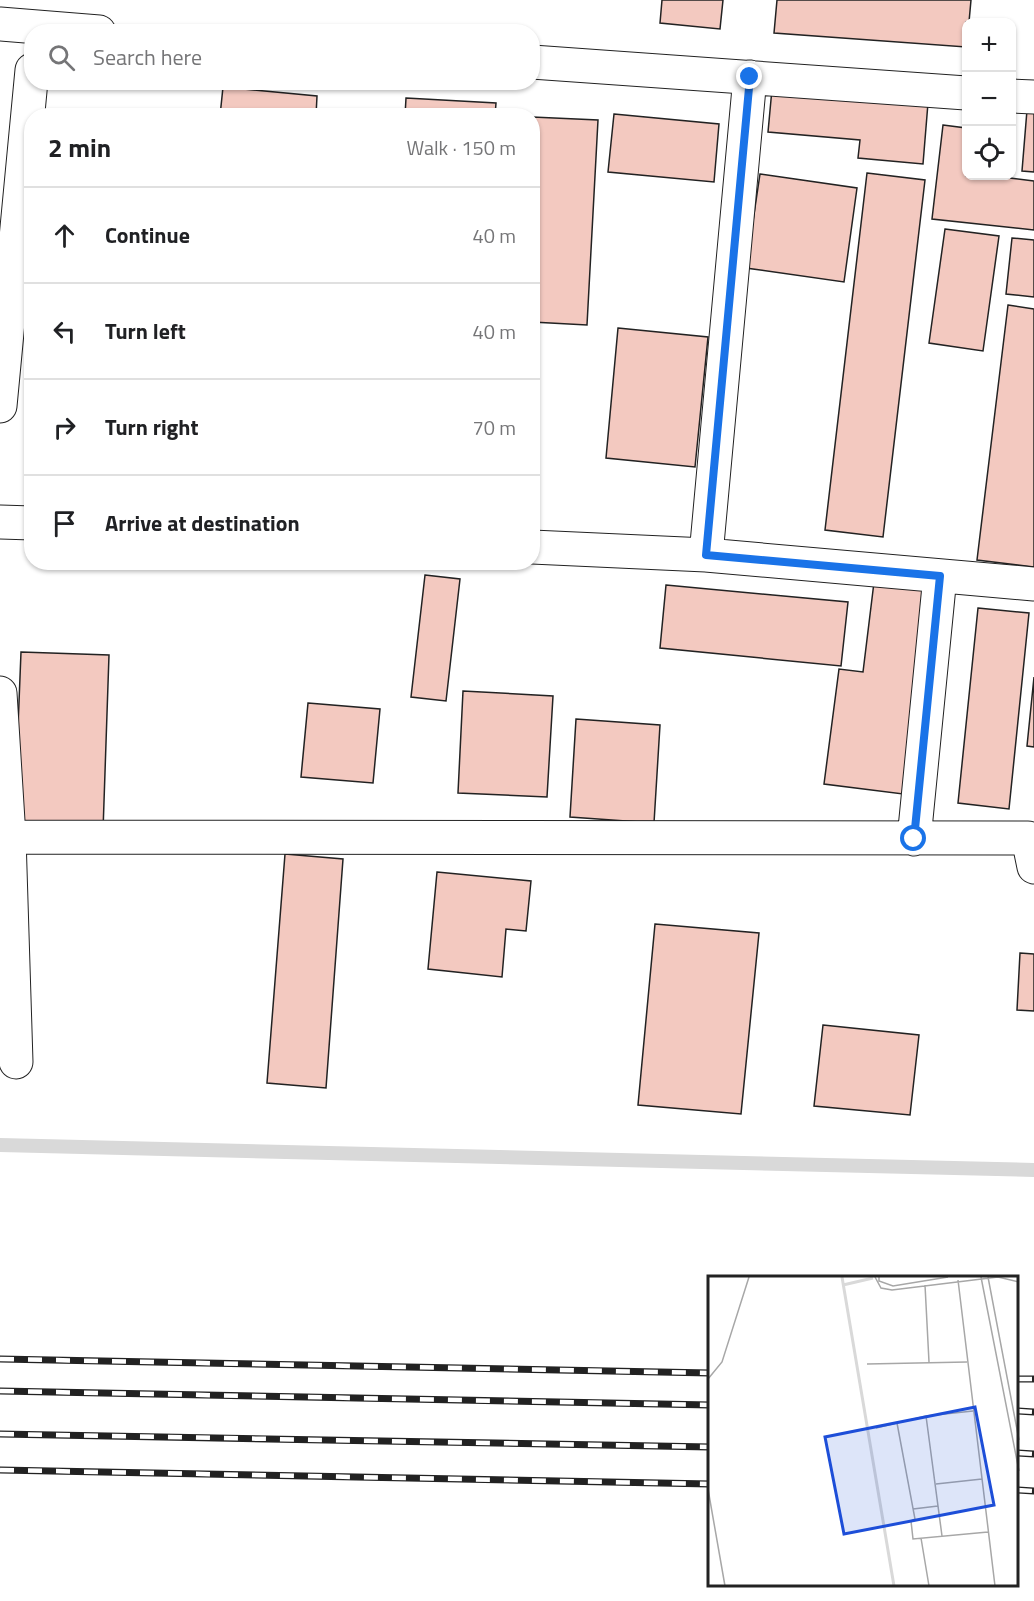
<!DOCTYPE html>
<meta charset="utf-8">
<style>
:root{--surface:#fff;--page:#f2f2f2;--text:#202124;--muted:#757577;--line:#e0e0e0}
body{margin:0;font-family:"Titillium Web",sans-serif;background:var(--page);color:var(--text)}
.controls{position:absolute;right:18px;top:18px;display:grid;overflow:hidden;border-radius:12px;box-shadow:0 2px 4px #0004}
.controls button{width:54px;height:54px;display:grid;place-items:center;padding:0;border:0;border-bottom:2px solid var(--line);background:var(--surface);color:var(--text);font:30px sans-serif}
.stop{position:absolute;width:18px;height:18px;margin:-14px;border:4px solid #1a73e8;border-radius:50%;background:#fff}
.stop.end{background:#1a73e8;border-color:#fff;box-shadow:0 2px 6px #0008}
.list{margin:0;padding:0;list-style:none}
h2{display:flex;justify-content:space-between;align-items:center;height:78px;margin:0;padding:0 24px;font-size:26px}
h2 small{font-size:20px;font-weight:400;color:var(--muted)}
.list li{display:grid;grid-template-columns:39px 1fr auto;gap:18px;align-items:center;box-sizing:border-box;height:96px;padding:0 24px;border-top:2px solid var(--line)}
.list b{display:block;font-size:22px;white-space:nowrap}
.list em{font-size:20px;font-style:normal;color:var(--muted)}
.icon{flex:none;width:33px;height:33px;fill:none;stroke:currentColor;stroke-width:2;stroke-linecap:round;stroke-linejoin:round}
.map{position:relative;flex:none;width:1034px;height:1601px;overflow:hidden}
.search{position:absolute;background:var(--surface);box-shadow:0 2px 4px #0004;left:24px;top:24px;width:516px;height:66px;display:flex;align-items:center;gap:15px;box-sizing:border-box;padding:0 21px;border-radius:24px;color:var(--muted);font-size:22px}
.panel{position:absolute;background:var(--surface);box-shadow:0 2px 4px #0004;left:24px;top:108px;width:516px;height:462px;border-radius:24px}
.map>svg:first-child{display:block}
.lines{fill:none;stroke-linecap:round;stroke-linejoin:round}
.stream{stroke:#d9d9d9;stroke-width:14}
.building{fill:#f3c9c0;stroke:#222;stroke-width:1.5}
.minor-casing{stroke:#222;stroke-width:35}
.minor{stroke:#fff;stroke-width:33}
.rail-casing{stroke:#222;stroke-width:7}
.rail{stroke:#fff;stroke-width:4.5;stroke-dasharray:14;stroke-linecap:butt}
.route{stroke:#1a73e8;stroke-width:8}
.inset-river{fill:none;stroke:#d9d9d9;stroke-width:3}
.inset-road{fill:none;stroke:#a7a7a7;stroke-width:1.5}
.view{fill:#1d4ed8;fill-opacity:0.15;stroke:#1d4ed8;stroke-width:3}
.inset-edge{fill:none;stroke:#222;stroke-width:3}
</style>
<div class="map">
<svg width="1034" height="1601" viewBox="0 0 1034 1601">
<rect width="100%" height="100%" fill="#fff"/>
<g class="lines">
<path class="stream" d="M 0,1145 L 1034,1170"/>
</g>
<path class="building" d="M 662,0 L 723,0 L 720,29 L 660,23 Z
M 777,0 L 971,0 L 969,22 L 966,22 L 966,47 L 774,33 Z
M 223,87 L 317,96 L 316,116 L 220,116 Z
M 772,89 L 928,103 L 923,164 L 858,158 L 860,140 L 768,132 Z
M 406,98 L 496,103 L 495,116 L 405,116 Z
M 1027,110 L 1034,111 L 1034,172 L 1022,171 Z
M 614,114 L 719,124 L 714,182 L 608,172 Z
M 532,117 L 598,120 L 587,325 L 532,322 Z
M 943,125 L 966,128 L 966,176 L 1010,176 L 1010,178 L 1034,181 L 1034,230 L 932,219 Z
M 867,173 L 925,180 L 883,537 L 825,530 Z
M 760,174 L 857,188 L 844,282 L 746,268 Z
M 945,229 L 999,236 L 983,351 L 929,343 Z
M 1012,238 L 1034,240 L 1034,297 L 1006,294 Z
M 1008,305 L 1034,309 L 1034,567 L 977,560 Z
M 618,328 L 708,337 L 695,467 L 606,458 Z
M 875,574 L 930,581 L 903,794 L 824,784 L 839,669 L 863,672 Z
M 425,575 L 460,579 L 446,701 L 411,697 Z
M 666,585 L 848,602 L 841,666 L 660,648 Z
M 978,608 L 1029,613 L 1009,809 L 958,803 Z
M 21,652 L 109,655 L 103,831 L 14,828 Z
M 1034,677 L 1034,747 L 1027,746 Z
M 463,691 L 553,696 L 547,797 L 458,793 Z
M 308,703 L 380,709 L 373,783 L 301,777 Z
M 576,719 L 660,725 L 654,823 L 570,817 Z
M 285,854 L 343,859 L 326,1088 L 267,1083 Z
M 437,872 L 531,881 L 526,931 L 506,929 L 502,977 L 428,969 Z
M 655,924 L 759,933 L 741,1114 L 638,1105 Z
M 1020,953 L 1034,954 L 1034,1011 L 1017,1010 Z
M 823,1025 L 919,1035 L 910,1115 L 814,1106 Z"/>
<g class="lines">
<g class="minor-casing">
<path id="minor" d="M 0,24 L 99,32
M 532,62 L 966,93
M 1012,96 L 1034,97
M 0,406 L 32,70
M 0,522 L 32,523
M 532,547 L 706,555 L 1034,584
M 706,555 L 750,77
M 0,693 L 9,837 L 16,1062
M 9,837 L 1028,838 L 1034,867
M 914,839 L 940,576"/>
</g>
<use href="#minor" class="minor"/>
<g class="rail-casing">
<path id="rail" d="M 0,1359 L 710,1373
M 1018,1379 L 1034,1379
M 0,1391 L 710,1405
M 1018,1411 L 1034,1412
M 0,1434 L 710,1447
M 1018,1453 L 1034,1454
M 0,1470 L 710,1484
M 1018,1490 L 1034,1491"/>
</g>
<use href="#rail" class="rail"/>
</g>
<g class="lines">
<path class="route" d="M 750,77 L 706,555 L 940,576 L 914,839"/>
</g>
<g transform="translate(708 1276)">
<rect width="310" height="310" fill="#fff"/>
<path class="inset-river" d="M 134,1 L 186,310M 135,9 L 165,2"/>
<path class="inset-road" d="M 167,1 L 173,12 L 184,14 L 290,1M 171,1 L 171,5 L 185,10 L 240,1M 273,1 L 311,195M 280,1 L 311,164M 290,1 L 311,6M 250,4 L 287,310M 217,9 L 221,86M 159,88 L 259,86M 0,103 L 14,86 L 41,1M 218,140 L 234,260M 189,147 L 207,243 L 203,245 L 205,263 L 280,256M 168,152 L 218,140 L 265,135M 228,208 L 274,203M 0,213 L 17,310M 205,233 L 230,230M 213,262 L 221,310"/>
<path class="view" d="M 267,131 L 286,229 L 136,258 L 117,161 Z"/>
<rect width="310" height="310" class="inset-edge"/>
</g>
</svg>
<div class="controls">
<button>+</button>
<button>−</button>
<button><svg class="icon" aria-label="locate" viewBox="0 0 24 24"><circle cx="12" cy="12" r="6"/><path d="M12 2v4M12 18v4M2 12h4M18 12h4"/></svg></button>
</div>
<div class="stop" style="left:914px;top:839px"></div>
<div class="stop end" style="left:750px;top:77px"></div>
<div class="search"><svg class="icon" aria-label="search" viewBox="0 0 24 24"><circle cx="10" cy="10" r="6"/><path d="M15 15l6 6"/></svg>Search here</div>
<section class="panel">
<h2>2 min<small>Walk · 150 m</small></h2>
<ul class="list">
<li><svg class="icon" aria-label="ahead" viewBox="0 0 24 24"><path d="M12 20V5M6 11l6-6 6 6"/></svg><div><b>Continue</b></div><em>40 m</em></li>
<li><svg class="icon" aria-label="left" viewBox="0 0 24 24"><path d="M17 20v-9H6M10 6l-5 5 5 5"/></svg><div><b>Turn left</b></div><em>40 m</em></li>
<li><svg class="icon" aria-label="right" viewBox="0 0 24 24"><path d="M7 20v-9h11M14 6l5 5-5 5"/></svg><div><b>Turn right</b></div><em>70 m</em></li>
<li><svg class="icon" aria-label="arrive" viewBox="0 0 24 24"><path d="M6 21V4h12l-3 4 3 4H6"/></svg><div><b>Arrive at destination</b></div></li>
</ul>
</section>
</div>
